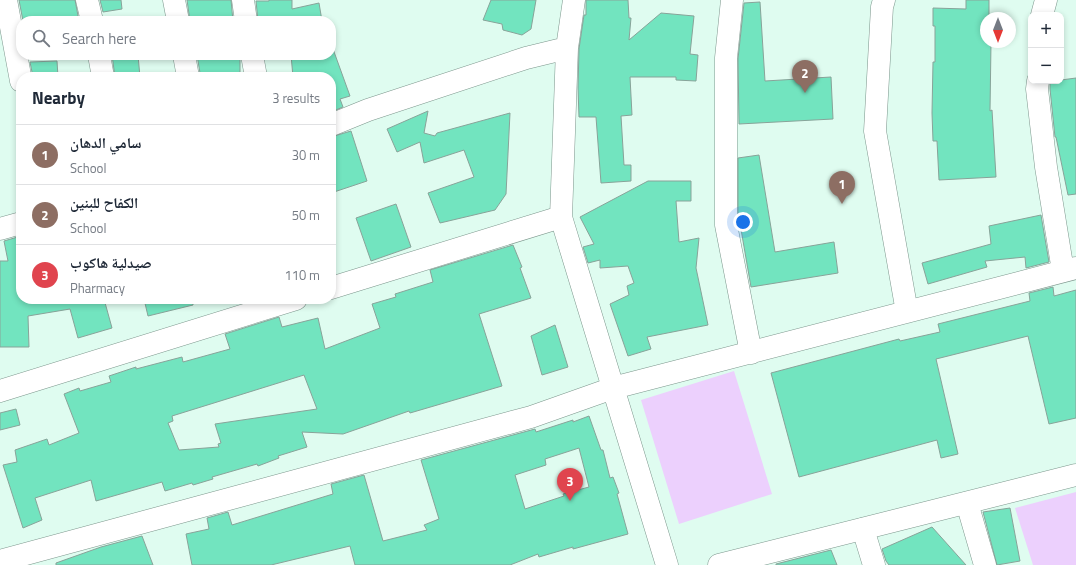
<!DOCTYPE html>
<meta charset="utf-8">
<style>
:root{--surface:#fff;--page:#f6f6f7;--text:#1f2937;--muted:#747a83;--line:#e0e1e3;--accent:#863aab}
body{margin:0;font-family:"Titillium Web","Noto Naskh Arabic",sans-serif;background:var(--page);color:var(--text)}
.controls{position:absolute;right:12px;top:12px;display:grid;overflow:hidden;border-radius:8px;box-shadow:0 2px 6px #0003}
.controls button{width:36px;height:36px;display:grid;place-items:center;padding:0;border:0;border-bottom:1px solid var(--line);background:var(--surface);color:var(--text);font:20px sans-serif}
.compass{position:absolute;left:980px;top:12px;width:36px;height:36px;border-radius:50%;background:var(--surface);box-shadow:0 2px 6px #0003;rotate:180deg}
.you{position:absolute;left:743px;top:222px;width:14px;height:14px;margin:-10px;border:3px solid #fff;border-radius:50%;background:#1a73e8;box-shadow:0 0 0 6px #1a73e833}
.badge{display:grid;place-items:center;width:26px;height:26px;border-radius:50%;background:var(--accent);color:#fff;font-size:13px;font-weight:700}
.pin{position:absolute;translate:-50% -33px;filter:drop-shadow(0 1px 2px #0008)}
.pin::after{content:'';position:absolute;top:21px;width:14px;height:12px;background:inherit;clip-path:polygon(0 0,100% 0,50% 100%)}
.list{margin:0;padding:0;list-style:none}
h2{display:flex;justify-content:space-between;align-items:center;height:52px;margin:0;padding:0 16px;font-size:17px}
h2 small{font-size:13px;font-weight:400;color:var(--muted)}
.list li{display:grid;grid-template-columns:26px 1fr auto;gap:12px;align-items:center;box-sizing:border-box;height:60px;padding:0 16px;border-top:1px solid var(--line)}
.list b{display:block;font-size:15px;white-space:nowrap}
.list p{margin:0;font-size:13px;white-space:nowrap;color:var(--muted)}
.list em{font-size:13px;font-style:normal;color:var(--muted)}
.icon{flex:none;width:22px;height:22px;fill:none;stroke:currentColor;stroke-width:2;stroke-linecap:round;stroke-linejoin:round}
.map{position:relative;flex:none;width:1076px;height:565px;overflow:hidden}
.search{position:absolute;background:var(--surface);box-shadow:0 2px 6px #0003;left:16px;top:16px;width:320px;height:44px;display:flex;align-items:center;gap:10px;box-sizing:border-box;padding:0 14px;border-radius:16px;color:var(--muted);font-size:15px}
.panel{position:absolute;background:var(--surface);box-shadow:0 2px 6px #0003;left:16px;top:72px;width:320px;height:232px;border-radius:16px}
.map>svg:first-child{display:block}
.green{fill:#ecd0fd}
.building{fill:#72e4bf;stroke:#88a399;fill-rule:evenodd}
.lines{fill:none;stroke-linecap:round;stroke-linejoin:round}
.street-casing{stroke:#7c968c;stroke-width:23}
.secondary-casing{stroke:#7c968c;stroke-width:23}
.street{stroke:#fff;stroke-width:22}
.secondary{stroke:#fff;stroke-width:22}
</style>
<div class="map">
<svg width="1076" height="565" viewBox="0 0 1076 565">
<rect width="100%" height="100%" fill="#dffcf0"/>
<path class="green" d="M 734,371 L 772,494 L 679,524 L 641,400 Z
M 1076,492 L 1076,565 L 1033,565 L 1015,508 Z"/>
<path class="building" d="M 19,0 L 75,0 L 79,21 L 23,21 Z
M 100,0 L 121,0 L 122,9 L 103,12 Z
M 187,0 L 231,0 L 233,21 L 190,21 Z
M 269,0 L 292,0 L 292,9 L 319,3 L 322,21 L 258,21 L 256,1 L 269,1 Z
M 491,0 L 536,0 L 531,29 L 522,35 L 503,30 L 502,24 L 483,20 Z
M 586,0 L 628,0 L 629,18 L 631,18 L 629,40 L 661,13 L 694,16 L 690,54 L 698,55 L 696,81 L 676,80 L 676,77 L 630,77 L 632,115 L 621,116 L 624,165 L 631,165 L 631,181 L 601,183 L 596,117 L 579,117 L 578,88 L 579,49 L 584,15 L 586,15 Z
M 966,0 L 989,0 L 989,18 L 986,18 L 986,42 L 991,43 L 990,111 L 992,110 L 996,177 L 939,180 L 937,141 L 933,141 L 932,113 L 933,62 L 935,62 L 935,26 L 933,26 L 933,8 L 966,9 Z
M 760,2 L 765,81 L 831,77 L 833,119 L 739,124 L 738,59 L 744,3 Z
M 331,49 L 333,49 L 350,96 L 340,99 L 343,107 L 331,112 L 331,77 L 293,77 L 291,55 L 331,55 Z
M 112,55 L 138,55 L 140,77 L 115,77 Z
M 197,55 L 240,55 L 240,73 L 200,73 Z
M 57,61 L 58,77 L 33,77 L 30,62 Z
M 1076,78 L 1076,194 L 1068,195 L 1056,137 L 1055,137 L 1050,89 L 1050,81 L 1061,81 L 1061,80 Z
M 428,111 L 424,133 L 435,136 L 437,133 L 510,113 L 506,194 L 495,210 L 440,223 L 428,193 L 474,177 L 464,150 L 424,163 L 420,142 L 397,152 L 387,129 Z
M 351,131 L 367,181 L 331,193 L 331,137 Z
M 759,155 L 775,252 L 834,242 L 838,273 L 751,287 L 738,212 L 738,158 Z
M 648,181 L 691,181 L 691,201 L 676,201 L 679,242 L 699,238 L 696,268 L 708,325 L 647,337 L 651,349 L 628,356 L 610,304 L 629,295 L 627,286 L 634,283 L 628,266 L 600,268 L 600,260 L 588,263 L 583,247 L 594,244 L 580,217 Z
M 396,204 L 411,247 L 371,261 L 356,218 Z
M 1041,215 L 1049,262 L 1026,268 L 1025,257 L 985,261 L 987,267 L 928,284 L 922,263 L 991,244 L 989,226 Z
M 21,236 L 21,299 L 104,299 L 112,328 L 78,338 L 70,309 L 28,316 L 29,347 L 0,347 L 0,261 L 8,261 L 4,241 Z
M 513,245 L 522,267 L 520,268 L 531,298 L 479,314 L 502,386 L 410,413 L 409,411 L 343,434 L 302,432 L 307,447 L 278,456 L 279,458 L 258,466 L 257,464 L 212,477 L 213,479 L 193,485 L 192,483 L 165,491 L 162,482 L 96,501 L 91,480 L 35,498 L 42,520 L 23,528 L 3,465 L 17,462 L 15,450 L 47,439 L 49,445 L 79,433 L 64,394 L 79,388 L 80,391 L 111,382 L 109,376 L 136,367 L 136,369 L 182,357 L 183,362 L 230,349 L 225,334 L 279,317 L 282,327 L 318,318 L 325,349 L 380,328 L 372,304 L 396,297 L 395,294 L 433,282 L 430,270 ZM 304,375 L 317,409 L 215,424 L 221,443 L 218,444 L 219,447 L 179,450 L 168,423 L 173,421 L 172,416 Z
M 1053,287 L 1054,296 L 1076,290 L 1076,418 L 1049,424 L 1028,336 L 936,359 L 958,454 L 941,458 L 937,440 L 799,477 L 771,373 L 899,339 L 900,341 L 940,332 L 938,324 L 1030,301 L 1029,293 Z
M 144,299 L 193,299 L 193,305 L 148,316 Z
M 555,325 L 568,367 L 542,375 L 531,336 Z
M 16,409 L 20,425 L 0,430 L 0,413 Z
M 589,416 L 601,450 L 603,450 L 610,478 L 613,477 L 619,493 L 617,494 L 628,534 L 573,549 L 573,547 L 539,557 L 538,554 L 510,565 L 355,565 L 350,546 L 271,565 L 192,565 L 186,534 L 209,529 L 207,518 L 228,512 L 232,525 L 333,494 L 331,484 L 364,475 L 383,541 L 427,530 L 424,525 L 439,519 L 421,460 L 535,429 L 536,432 L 573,420 L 573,422 ZM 579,448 L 589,487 L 563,494 L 564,496 L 525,509 L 515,475 L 546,465 L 545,459 Z
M 1010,508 L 1020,561 L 997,565 L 983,512 Z
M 932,527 L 966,565 L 889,565 L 886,561 L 882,549 Z
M 142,536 L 153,565 L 56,565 L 56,563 L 101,547 Z
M 831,550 L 837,565 L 776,565 L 776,564 Z"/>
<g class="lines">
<g class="street-casing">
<path id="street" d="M 6,0 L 21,81
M 87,0 L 92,21
M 174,0 L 178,21
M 243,0 L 246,21
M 574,0 L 567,48 L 561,217 L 667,565
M 732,0 L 726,58 L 726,225 L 751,353
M 884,0 L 882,7 L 875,131 L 907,312
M 1042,15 L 1046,0
M 99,55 L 103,77
M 184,55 L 188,77
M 252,55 L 256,77
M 1038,81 L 1037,89 L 1046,167 L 1063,271
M 331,125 L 368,110 L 526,58 L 567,48
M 0,229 L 21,223
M 331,288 L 561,217
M 0,391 L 296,299
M 967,503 L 985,565
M 863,529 L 874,565
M 0,561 L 531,417 L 613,388 L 1076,268"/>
</g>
<g class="secondary-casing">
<path id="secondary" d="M 719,565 L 1076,475"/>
</g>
<use href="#street" class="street"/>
<use href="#secondary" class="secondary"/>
</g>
</svg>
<div class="controls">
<button>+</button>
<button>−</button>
</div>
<svg class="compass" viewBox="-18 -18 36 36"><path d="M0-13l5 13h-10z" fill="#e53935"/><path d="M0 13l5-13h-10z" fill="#747a83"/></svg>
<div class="you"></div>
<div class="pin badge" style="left:842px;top:204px;background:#8d6e63">1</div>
<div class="pin badge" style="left:805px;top:93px;background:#8d6e63">2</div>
<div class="pin badge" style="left:570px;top:501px;background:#e0444e">3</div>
<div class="search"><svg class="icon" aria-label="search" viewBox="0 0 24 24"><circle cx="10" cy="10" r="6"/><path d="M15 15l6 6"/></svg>Search here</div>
<section class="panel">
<h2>Nearby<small>3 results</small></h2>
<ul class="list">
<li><span class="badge" style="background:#8d6e63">1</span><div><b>سامي الدهان</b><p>School</p></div><em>30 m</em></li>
<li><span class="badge" style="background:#8d6e63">2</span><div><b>الكفاح للبنين</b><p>School</p></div><em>50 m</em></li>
<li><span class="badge" style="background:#e0444e">3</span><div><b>صيدلية هاكوب</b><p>Pharmacy</p></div><em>110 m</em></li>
</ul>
</section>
</div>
